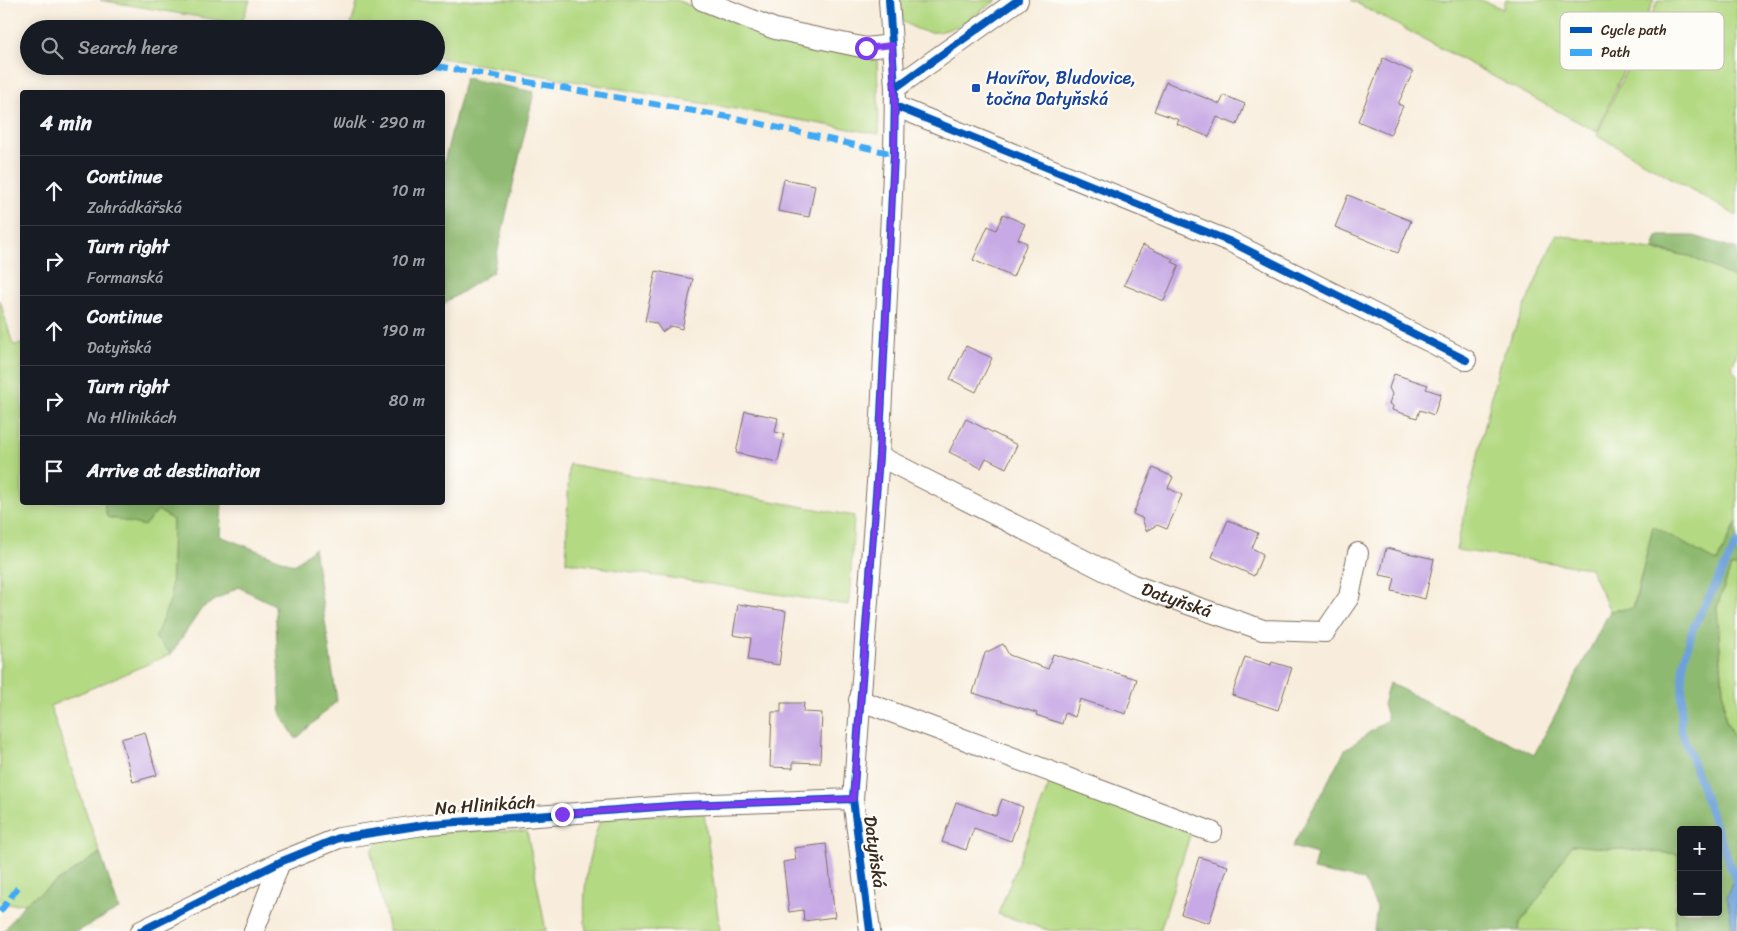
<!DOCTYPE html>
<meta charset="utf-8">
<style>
:root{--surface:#171b24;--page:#242831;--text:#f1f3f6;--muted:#9ea1a6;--line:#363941}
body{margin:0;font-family:Sriracha,sans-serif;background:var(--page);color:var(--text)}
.controls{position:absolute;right:15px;bottom:15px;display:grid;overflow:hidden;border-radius:5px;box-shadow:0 2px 12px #0003}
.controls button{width:45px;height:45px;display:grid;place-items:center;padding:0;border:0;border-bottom:1px solid var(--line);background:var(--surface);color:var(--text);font:25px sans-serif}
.stop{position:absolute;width:15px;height:15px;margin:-11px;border:4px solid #7c3aed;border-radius:50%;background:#fff}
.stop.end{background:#7c3aed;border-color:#fff;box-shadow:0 1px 5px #0008}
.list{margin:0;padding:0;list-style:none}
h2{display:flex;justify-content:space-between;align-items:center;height:65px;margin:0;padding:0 20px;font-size:21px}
h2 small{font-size:16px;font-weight:400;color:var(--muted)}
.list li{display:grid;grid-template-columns:32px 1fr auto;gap:15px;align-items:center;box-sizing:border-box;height:70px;padding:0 20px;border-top:1px solid var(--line)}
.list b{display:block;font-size:19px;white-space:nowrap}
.list p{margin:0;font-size:16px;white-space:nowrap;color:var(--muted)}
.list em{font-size:16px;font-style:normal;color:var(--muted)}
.icon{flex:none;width:28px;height:28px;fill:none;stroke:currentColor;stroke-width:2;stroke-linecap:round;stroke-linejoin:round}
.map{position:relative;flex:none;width:1737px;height:931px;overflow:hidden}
.search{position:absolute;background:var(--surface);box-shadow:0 2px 12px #0003;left:20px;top:20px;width:425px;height:55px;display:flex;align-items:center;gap:12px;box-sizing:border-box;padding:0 18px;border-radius:28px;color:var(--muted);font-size:19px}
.panel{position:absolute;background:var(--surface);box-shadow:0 2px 12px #0003;left:20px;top:90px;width:425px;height:415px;border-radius:5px}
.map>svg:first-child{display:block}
.green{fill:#b3d982;stroke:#778250}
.forest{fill:#8eb970;stroke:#647247;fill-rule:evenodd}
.water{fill:#6ea1d9;stroke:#54667c}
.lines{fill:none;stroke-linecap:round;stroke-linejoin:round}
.stream{stroke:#6ea1d9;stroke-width:8}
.building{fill:#c7aae5}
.minor-casing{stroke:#7d6e60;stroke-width:22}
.minor{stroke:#fff;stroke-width:20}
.quiet{stroke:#3fa9f5;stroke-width:6;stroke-dasharray:12 6;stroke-linecap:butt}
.cycleway-casing{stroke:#fdfcf7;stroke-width:11}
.cycleway{stroke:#0057b8;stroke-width:8}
.route{stroke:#7c3aed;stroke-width:6}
.transit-dot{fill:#1a4fb4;stroke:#fdfcf7;stroke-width:2}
.labels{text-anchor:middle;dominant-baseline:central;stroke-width:4.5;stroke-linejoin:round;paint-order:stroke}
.transit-label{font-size:18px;fill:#164399;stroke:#fdfcf7;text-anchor:start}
.street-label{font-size:18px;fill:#3b2a1e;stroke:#fdfcf7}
.key{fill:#fdfcf7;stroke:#c3bdb6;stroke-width:1}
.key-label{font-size:14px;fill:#3b2a1e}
</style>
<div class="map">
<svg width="1737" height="931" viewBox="0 0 1737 931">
<rect width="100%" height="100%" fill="#fdfcf7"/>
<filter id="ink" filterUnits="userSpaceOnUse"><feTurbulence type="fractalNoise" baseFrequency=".02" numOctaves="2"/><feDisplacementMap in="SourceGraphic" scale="10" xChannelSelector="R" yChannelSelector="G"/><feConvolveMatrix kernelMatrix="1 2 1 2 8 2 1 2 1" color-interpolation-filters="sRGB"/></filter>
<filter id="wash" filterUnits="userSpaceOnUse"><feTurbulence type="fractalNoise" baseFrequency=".0096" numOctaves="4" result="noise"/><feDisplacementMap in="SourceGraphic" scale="20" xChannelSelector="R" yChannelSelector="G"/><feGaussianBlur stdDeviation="1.12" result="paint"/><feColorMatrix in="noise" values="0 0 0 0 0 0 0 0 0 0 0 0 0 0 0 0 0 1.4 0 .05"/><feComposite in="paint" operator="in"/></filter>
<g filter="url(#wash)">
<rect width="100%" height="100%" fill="#f8eddc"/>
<path class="green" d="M 100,0 L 250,0 L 241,24 Z
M 358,0 L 676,0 L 760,32 L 877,59 L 879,134 L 436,57 L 436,29 L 350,29 Z
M 900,0 L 997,0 C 966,20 939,48 903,21 Z
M 1351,0 L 1481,0 L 1503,9 L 1506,0 L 1654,0 L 1597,132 Z
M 1658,0 L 1737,0 L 1737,216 L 1597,135 Z
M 1556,235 L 1689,256 L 1737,279 L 1737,352 L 1732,368 L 1737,375 L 1737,522 L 1717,562 L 1653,527 L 1633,608 L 1610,611 L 1590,568 L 1456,550 L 1499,365 Z
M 0,300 L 13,345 L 22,344 L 22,502 L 104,503 L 107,517 L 158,510 L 173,520 L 171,598 L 155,638 L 171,654 L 50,706 L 100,853 L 25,903 L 0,905 Z
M 569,464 L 854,516 L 849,605 L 566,562 Z
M 1731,566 L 1737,567 L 1737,745 L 1725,718 L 1717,607 Z
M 1050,782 L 1191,832 L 1160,931 L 1051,931 L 998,914 Z
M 704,813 L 720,931 L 586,931 C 581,897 588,849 602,817 Z
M 385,831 L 527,831 L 546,931 L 389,931 L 371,852 Z
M 1571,845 L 1678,854 L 1675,931 L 1519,931 L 1520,923 L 1540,896 Z"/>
<path class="forest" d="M 465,78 L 534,92 L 493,272 L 443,304 L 443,166 Z
M 1657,236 L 1694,236 L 1737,249 L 1737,279 L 1689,256 L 1653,249 Z
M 104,503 L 222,503 L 220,536 L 294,565 L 314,548 L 337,701 L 296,739 L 281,715 L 275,605 L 238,587 L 202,608 L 171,654 L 155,638 L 171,598 L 173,520 L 158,510 L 144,526 L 107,517 Z
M 1737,522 L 1737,567 L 1731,567 L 1717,607 L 1725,718 L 1737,745 L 1737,931 L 1675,931 L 1678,854 L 1571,845 L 1540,896 L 1520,923 L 1519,931 L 1374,931 L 1377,908 L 1364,880 L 1313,870 L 1317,854 L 1292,847 L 1345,750 L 1388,719 L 1383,705 L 1389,683 L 1534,755 L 1610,611 L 1634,608 L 1653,526 L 1717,562 ZM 1681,830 L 1718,830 L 1718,912 L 1681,912 Z
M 100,853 L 119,909 L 78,931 L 4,931 L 25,903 Z"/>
<path class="water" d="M 1737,882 L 1737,931 L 1732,926 L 1727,897 L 1731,884 Z"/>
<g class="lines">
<path class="stream" d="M 1717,830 L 1681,729 L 1683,665 L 1693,628 L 1737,543
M 1718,832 L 1737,884"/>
</g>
<g id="blocks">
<path class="building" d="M 1383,58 L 1413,72 L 1398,104 L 1403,106 L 1390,135 L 1358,121 Z
M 1166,82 L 1220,104 L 1224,95 L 1245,104 L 1237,125 L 1217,117 L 1209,137 L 1177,124 L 1179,120 L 1154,111 Z
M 784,179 L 815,185 L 809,217 L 778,211 Z
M 1348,195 L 1411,221 L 1398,253 L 1335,227 Z
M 1003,214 L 1025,224 L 1018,239 L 1027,243 L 1013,277 L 973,260 L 988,226 L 996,230 Z
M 1143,245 L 1173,259 L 1172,262 L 1179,265 L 1164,301 L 1124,285 Z
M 656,271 L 693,279 L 682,329 L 671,326 L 662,332 L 656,323 L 645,321 Z
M 966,346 L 992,358 L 976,392 L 950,379 Z
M 1394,374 L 1428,385 L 1426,389 L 1441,394 L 1434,415 L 1420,410 L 1417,418 L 1392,410 L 1393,406 L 1389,404 L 1392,394 L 1389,388 Z
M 745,411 L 778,418 L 775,432 L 784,434 L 778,462 L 736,453 Z
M 966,419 L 1017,445 L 1006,468 L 986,458 L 981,468 L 949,452 Z
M 1153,468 L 1173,477 L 1168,488 L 1182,495 L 1167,529 L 1157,525 L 1146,531 L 1142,518 L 1133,514 Z
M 1228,520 L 1258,533 L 1252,548 L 1263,554 L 1254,576 L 1212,557 Z
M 1386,548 L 1434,559 L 1425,599 L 1392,591 L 1395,578 L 1380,575 Z
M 738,604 L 786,611 L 779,665 L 748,660 L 751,638 L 733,635 Z
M 1003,644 L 1009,655 L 1048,669 L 1053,654 L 1137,679 L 1126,714 L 1080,699 L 1075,717 L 1065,713 L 1062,724 L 1036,715 L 1037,713 L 973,693 L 985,653 Z
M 1245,657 L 1271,665 L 1272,662 L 1292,668 L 1278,710 L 1232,695 Z
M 781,703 L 804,703 L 803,712 L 822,713 L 820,763 L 793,762 L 793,768 L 770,767 L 772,712 L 781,712 Z
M 145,732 L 157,775 L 133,782 L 121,739 Z
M 1002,799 L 1023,807 L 1011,841 L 974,828 L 966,850 L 942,842 L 956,802 L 996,816 Z
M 826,844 L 835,917 L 804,921 L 803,910 L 789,912 L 783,862 L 796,860 L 794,848 Z
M 1199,857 L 1228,866 L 1209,923 L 1181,914 Z"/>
</g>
</g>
<g filter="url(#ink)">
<use href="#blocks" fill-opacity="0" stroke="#7d6e60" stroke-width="1"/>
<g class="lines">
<g class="minor-casing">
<g id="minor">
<path d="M 702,0 L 775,29 L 866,48 L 892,45"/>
<path d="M 895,88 L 1018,0"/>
<path d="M 895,106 L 1231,242 L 1466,360"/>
<path id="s1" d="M 879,456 L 1133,585 L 1263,630 L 1325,632 L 1349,597 L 1358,553"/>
<path d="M 859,700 L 1212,832"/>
<path d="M 141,931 L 280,862 L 339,838 L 430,824 L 684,805 L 853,799"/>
<path d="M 254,931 L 280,862"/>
<path d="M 870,931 L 853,799 L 879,456 L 894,154 L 895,88 L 889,0"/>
</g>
</g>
<use href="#minor" class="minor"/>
<path class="quiet" d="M 436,66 L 740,119 L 894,154
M 0,912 L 19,886"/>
<g class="cycleway-casing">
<path id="cycleway" d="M 895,88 L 1018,0
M 895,106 L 1231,242 L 1466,360
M 141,931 L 280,862 L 339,838 L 430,824 L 684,805 L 853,799
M 870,931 L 853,799 L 879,456 L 894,154 L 895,88 L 889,0"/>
</g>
<use href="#cycleway" class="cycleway"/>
</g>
</g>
<g class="lines" filter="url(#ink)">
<path class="route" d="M 562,814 L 684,805 L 853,799 L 879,456 L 894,154 L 895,106 L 892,45 L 866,48"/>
</g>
<rect class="transit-dot" x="971" y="83" width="10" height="10" rx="2.5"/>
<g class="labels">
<g class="transit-label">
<text x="986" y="78">Havířov, Bludovice,<tspan x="986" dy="21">točna Datyňská</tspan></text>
</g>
<g class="street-label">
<text stroke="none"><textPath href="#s1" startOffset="331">Datyňská</textPath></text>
<text transform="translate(485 805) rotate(-4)">Na Hlinikách</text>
<text transform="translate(875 852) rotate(82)">Datyňská</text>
</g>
</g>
<rect x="1560" y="12" width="164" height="58" rx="8" class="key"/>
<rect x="1570" y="27" width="22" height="6" fill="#0057b8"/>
<rect x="1570" y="49" width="22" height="7" fill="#3fa9f5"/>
<g class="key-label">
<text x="1601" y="35">Cycle path</text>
<text x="1601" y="57">Path</text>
</g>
</svg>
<div class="controls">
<button>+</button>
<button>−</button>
</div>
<div class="stop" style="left:866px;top:48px"></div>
<div class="stop end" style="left:562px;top:814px"></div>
<div class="search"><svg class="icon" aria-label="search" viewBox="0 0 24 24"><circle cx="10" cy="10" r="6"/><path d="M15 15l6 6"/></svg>Search here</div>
<section class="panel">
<h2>4 min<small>Walk · 290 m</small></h2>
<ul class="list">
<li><svg class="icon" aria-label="ahead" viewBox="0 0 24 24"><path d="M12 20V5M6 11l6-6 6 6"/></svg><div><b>Continue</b><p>Zahrádkářská</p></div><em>10 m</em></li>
<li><svg class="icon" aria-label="right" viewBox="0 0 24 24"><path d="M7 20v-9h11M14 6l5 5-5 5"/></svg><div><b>Turn right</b><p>Formanská</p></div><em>10 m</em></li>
<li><svg class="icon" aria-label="ahead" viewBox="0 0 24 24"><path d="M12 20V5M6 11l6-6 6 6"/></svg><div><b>Continue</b><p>Datyňská</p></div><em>190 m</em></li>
<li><svg class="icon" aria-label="right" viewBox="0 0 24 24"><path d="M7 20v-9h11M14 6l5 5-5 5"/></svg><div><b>Turn right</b><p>Na Hlinikách</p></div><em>80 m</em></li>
<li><svg class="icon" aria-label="arrive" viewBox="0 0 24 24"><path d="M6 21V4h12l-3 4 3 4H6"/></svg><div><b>Arrive at destination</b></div></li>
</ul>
</section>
</div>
